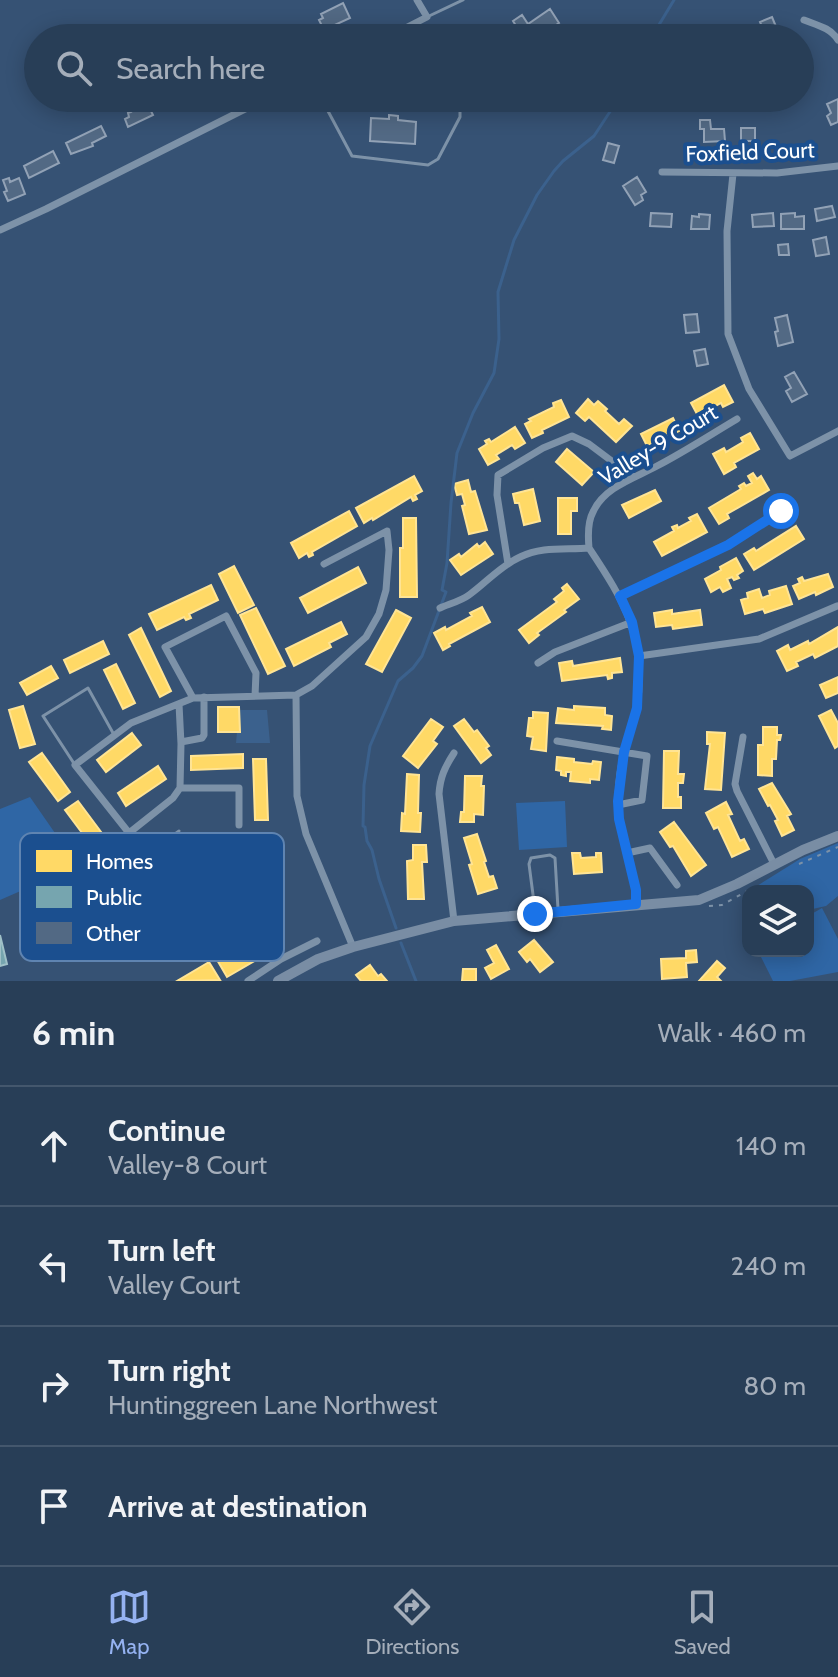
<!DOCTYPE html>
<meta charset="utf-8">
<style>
:root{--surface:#283e57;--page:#344961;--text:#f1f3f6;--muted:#a5aeba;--line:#44576d;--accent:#95b2f1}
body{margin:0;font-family:Cabin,sans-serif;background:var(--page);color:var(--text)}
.controls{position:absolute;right:24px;bottom:24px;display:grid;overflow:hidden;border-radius:16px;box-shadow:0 4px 20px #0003}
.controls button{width:72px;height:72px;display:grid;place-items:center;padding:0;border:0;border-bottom:2px solid var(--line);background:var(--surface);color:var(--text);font:40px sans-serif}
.stop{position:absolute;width:24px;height:24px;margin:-18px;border:6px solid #1a73e8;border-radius:50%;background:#fff}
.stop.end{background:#1a73e8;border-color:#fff;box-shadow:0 2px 8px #0008}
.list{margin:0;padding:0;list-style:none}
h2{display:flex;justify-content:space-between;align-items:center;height:104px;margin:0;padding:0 32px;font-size:34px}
h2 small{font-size:26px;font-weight:400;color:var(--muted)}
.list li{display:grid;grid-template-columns:52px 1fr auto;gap:24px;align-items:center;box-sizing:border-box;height:120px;padding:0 32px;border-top:2px solid var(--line)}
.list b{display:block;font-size:30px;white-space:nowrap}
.list p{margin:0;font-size:26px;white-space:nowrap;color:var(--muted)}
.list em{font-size:26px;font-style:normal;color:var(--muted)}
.icon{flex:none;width:44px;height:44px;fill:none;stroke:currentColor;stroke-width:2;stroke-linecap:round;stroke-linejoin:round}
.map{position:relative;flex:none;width:838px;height:981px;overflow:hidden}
.search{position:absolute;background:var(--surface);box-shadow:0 4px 20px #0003;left:24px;right:24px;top:24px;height:88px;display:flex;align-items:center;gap:20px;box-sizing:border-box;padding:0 28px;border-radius:44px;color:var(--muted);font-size:30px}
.sheet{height:584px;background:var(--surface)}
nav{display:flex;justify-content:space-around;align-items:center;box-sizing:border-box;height:112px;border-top:2px solid var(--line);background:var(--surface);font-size:22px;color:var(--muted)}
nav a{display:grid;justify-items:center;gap:4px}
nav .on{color:var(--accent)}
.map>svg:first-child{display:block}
.green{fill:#2f66a5}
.water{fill:#3b618d}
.homes{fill:#ffd966;stroke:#ffe494;stroke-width:2}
.public{fill:#76a5af;stroke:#9fc0c7;stroke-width:2}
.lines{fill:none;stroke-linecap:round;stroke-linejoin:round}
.stream{stroke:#3b618d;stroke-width:3}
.building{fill:#526984;stroke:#92a2b6;stroke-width:2}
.path{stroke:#7d92a8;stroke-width:2;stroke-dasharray:4 6;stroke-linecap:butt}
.lane{stroke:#7d92a8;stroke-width:3}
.street{stroke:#7d92a8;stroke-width:7}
.secondary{stroke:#798da4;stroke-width:10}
.route{stroke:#1a73e8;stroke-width:10}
.labels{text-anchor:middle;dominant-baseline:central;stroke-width:8;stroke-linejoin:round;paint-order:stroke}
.street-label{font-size:22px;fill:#fff;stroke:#1b4f8f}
.key{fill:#1b4f8f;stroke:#5f84b1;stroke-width:2}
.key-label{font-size:22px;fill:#fff}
</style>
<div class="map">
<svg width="838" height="981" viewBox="0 0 838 981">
<rect width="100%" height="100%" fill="#365274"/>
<path class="green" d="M 30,797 L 91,885 L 70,898 L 53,906 L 36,899 L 32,886 L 0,900 L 0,809 Z
M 565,801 L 567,847 L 519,850 L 516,803 Z
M 838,843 L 838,896 L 826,906 L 808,910 L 808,891 L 749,891 L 800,859 Z
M 822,908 L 838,939 L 838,972 L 790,981 L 773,981 L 758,951 L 808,951 L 808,916 Z"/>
<path class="water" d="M 239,710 L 267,710 L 270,743 L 236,743 Z"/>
<path class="homes" d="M 724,385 L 733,402 L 723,407 L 721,403 L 698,416 L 691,403 Z
M 588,399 L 594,405 L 598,401 L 607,409 L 605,411 L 619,424 L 624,419 L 632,426 L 616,442 L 589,417 L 585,421 L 576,413 Z
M 561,400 L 569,417 L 542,430 L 543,433 L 532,438 L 525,424 L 531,421 L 529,419 L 554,407 L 553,403 Z
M 673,418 L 679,431 L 647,446 L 641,434 Z
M 515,427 L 525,443 L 515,449 L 512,445 L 496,455 L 499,459 L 488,465 L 479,449 L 487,444 L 485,441 L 489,439 L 491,442 Z
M 750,433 L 759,449 L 734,463 L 736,467 L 724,474 L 713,454 L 724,448 L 726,452 L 743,442 L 741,438 Z
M 567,449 L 594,472 L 582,485 L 556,462 Z
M 753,473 L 757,479 L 761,476 L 769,490 L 727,514 L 729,518 L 719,524 L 709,508 L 741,489 L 739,486 L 744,483 L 746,486 L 752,483 L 748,476 Z
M 414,476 L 422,491 L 415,495 L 417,499 L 413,501 L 411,497 L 373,520 L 372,518 L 364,523 L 356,508 Z
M 468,480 L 471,492 L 475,491 L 487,530 L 469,534 L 462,506 L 465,505 L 462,494 L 457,495 L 454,484 Z
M 533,489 L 540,521 L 524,525 L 519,503 L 515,503 L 513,494 Z
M 655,490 L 661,501 L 629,518 L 622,505 Z
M 558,498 L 577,498 L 577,511 L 571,511 L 571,534 L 558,534 Z
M 349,511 L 357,526 L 312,552 L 313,555 L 309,557 L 307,553 L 299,558 L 291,543 Z
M 697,514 L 707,532 L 662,556 L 654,542 L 674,531 L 672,527 L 677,525 L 678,528 L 691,521 L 689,518 Z
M 403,518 L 416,518 L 417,597 L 400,597 L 400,548 L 403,548 Z
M 796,526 L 804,539 L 754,570 L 744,554 L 754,548 L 756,551 Z
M 485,542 L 493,554 L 461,575 L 450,560 L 459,554 L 461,557 L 477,544 L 479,547 Z
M 736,558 L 743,571 L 737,575 L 739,578 L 734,580 L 732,577 L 727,579 L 731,588 L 723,592 L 720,587 L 711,592 L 705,579 L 721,570 L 720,567 Z
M 234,566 L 254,605 L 238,613 L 219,574 Z
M 358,567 L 366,583 L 308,613 L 300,598 Z
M 828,574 L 833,587 L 816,595 L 815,592 L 799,599 L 793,586 L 800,583 L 798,579 L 802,577 L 804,581 Z
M 567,584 L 579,599 L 564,610 L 566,612 L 537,633 L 539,635 L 529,643 L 519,630 L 557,602 L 554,599 L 564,591 L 562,588 Z
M 211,585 L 218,600 L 189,614 L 191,618 L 186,620 L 184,617 L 157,630 L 149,614 Z
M 786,586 L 792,604 L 765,613 L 763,609 L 745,614 L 741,600 L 748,598 L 747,593 L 759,589 L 762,598 L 770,595 L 769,591 Z
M 482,607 L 490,622 L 449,644 L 450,646 L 443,650 L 434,633 L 445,627 L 446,630 L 472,616 L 470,613 Z
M 256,608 L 285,666 L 268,674 L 240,615 Z
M 396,610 L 411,618 L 382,672 L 366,664 Z
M 672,610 L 672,614 L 700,610 L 702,625 L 673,629 L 672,625 L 656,627 L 654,613 Z
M 341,622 L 347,634 L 329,643 L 331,647 L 294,666 L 286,649 Z
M 838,627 L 838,646 L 815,658 L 813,654 L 796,662 L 798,666 L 787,671 L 777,651 L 788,645 L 790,650 L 808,641 L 809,644 Z
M 141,628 L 171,691 L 160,697 L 129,635 Z
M 103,641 L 109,654 L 70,673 L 64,660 Z
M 620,658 L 622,672 L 612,673 L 612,678 L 608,679 L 607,675 L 562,681 L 559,663 L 572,661 L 573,666 Z
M 116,664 L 135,703 L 123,709 L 104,670 Z
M 51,666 L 58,678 L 27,695 L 20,683 Z
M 838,677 L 838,693 L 826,698 L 820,685 Z
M 23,706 L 35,744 L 20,748 L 9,710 Z
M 574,706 L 605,708 L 605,715 L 612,716 L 611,730 L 602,729 L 603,726 L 556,723 L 558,708 L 574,710 Z
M 218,707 L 239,707 L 240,732 L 218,732 Z
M 831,710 L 838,723 L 838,746 L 835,748 L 819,716 Z
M 533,712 L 548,713 L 546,751 L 531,749 L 533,737 L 527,736 L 529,718 L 533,718 Z
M 431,719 L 443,727 L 433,741 L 437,744 L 418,768 L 403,756 Z
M 464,719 L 474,732 L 477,730 L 489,746 L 486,748 L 491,755 L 481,763 L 454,726 Z
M 763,727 L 777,727 L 777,735 L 781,735 L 780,740 L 777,740 L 776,759 L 772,759 L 772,776 L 758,775 L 758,745 L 763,745 Z
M 707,732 L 725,733 L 721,790 L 705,789 L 710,744 L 707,744 Z
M 132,733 L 141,745 L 106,772 L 97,760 Z
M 664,751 L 679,751 L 678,774 L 684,774 L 683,783 L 678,783 L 678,797 L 681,797 L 681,808 L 663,808 Z
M 42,753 L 70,792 L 58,801 L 29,762 Z
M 243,754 L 243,768 L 191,770 L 191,756 Z
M 557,757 L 574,759 L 574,762 L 592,764 L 593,761 L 601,762 L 599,780 L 590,779 L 590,783 L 570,781 L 571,772 L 566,772 L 566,776 L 561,775 L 561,771 L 556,770 Z
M 253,759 L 266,759 L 268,820 L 255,820 Z
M 158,766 L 166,779 L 126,806 L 118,793 Z
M 407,774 L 419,775 L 418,813 L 421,813 L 420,832 L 401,831 L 402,813 L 405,814 Z
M 465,776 L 482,776 L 481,786 L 484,786 L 483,815 L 474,814 L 474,822 L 460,822 L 461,812 L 464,812 Z
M 772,783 L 791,814 L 787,816 L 794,830 L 782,836 L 775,821 L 778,820 L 770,805 L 768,806 L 759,789 Z
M 78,801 L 107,840 L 94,849 L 65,810 Z
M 726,802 L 732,814 L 728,815 L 740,841 L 744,839 L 749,849 L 732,857 L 718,827 L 714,829 L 706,813 Z
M 674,822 L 706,865 L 691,876 L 673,846 L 670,847 L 660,832 Z
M 477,834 L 486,861 L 484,862 L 489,877 L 493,876 L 497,888 L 478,894 L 469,865 L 472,864 L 464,838 Z
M 413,845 L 426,845 L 427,862 L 422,862 L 424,899 L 408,899 L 407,861 L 413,860 Z
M 572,853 L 580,853 L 581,858 L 596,857 L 596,853 L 601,853 L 602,872 L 574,874 Z
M 254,936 L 265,955 L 227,977 L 216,958 Z
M 534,940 L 553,962 L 540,972 L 530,959 L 527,962 L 519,952 Z
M 496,945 L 509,969 L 491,979 L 485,968 L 494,963 L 487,950 Z
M 696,950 L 697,962 L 686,963 L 687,977 L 662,979 L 661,959 L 686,958 L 686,951 Z
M 717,961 L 725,968 L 717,977 L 721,981 L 699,981 Z
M 209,962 L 220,980 L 177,981 Z
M 370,965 L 378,976 L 381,974 L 387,981 L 361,981 L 356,975 Z
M 463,969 L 476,969 L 476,981 L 462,981 Z"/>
<path class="public" d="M 0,935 L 7,964 L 0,966 Z"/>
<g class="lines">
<path class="stream" d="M 651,38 L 674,0
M 396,928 L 379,879 L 372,850 L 367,841 L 365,827 L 363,826 L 364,785 L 370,746 L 398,681 L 413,668 L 422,656 L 446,592 L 442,590 L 447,563 L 451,503 L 457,453 L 473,413 L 494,373 L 499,339 L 498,292 L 514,240 L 537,195 L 554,171 L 563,161 L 594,136 L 619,98
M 401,943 L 416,981"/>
</g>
<path class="building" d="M 343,3 L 350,18 L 324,30 L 319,20 L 323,18 L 321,14 Z
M 550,9 L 559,23 L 542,34 L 545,38 L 528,38 L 527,36 L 524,38 L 513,21 L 522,15 L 528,24 Z
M 772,17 L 779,34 L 767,38 L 760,22 Z
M 296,27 L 302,38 L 276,38 Z
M 663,98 L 682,98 L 682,108 L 664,109 Z
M 838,99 L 838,122 L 831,125 L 827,116 L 831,113 L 827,104 Z
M 139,100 L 142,106 L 147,103 L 153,115 L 128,127 L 125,119 L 129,117 L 128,113 L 131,112 L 128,106 Z
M 389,115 L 398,116 L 398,120 L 416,122 L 415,144 L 370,141 L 371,118 L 389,119 Z
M 700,120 L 710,120 L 711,129 L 724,129 L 725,141 L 704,142 L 704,129 L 700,129 Z
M 101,126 L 106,136 L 92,143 L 93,146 L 71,154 L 66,143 Z
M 741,128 L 755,128 L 755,141 L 741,141 Z
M 608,143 L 619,146 L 614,163 L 603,160 Z
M 53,151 L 59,163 L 29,178 L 24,166 Z
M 637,177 L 646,192 L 641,195 L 643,200 L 635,205 L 623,186 Z
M 9,178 L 10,182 L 19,178 L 25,194 L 8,201 L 4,192 L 7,191 L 3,180 Z
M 832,206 L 835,217 L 817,221 L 815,209 Z
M 651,213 L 672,214 L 671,227 L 650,226 Z
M 773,213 L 774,226 L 753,227 L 752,215 Z
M 795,213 L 795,217 L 804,216 L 804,229 L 781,229 L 781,214 Z
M 699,214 L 710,215 L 709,229 L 691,229 L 692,216 L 699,217 Z
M 826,237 L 829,254 L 816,256 L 813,240 Z
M 788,244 L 789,255 L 779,255 L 778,245 Z
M 697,314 L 699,332 L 686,333 L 684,315 Z
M 787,315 L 793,342 L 778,346 L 775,332 L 778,331 L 775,318 Z
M 705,349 L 708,364 L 697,366 L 694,351 Z
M 794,372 L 807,394 L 792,402 L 786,391 L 791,388 L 785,377 Z"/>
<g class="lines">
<path class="path" d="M 799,864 L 838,847
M 709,906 L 722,905 L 747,891"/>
<path class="lane" d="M 427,17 L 463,0
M 321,98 L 352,156 L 428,165 L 438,159 L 460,117 L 460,106 L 457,98
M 75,765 L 43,716 L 88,688 L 113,733
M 129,833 L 146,855 L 179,831
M 535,910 L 529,864 L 531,858 L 550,855 L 555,858 L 558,909"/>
<path class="street" d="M 804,20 C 817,25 831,28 838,40
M 386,38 L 427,17 L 417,0
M 662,172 L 777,173 L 838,166
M 733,174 L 727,231 L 728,334 L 749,389 L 790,456 L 838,431
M 0,230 L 46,209 L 267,98
M 589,548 C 625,602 647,639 637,707 C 635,721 629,734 625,748 C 621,764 618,785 618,802 C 618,837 636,870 636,904
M 589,548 C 588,537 588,521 593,512 C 604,487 635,478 657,466 C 684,452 710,435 737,419
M 508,564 L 497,495 L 498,475 L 543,448 L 572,436 L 589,444 L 633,477
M 620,596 L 728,545 L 781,511
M 440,608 C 449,604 461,601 469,595 C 486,583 500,566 520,557 C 542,546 566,550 589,548
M 639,656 L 759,639 L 837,606
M 538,663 L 555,652 L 632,622
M 296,695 L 297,796 L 306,834 L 353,947
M 193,698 L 165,647 L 226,616 L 256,673 L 255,696
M 179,704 L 181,744 L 180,788
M 743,737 L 735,784 L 737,791 L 774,864
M 557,741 L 647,756 L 642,800 L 618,805
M 181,742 L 202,738 L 204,735 L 204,697
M 454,753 C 445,767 440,777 439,794 L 454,921
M 239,825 L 239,788 L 180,788 L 173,798 L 129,833 L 75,765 L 131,723 L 193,698 L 296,695 L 312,686 L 366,637 L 379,614 L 386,590 L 389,550 L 387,531 L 324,564
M 627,853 L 650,848 L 677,885
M 248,981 L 281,959 L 317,941"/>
<path class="secondary" d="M 278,981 L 318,959 L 353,947 L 454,921 L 699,900 L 737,884 L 803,850 L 838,836"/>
</g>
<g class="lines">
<path class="route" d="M 535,914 L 636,904 L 636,890 L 619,819 L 618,801 L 624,752 L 637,708 L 639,656 L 632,622 L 620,596 L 728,545 L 781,511"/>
</g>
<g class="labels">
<g class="street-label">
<text transform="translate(750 152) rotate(-2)">Foxfield Court</text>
<text transform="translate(658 445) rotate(-31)">Valley-9 Court</text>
</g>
</g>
<rect x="20" y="833" width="264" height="128" rx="12" class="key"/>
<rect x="36" y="850" width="36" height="22" fill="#ffd966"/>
<rect x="36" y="886" width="36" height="22" fill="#76a5af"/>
<rect x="36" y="922" width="36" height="22" fill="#526984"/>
<g class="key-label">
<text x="86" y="869">Homes</text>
<text x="86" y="905">Public</text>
<text x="86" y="941">Other</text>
</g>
</svg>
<div class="controls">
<button><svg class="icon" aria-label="layers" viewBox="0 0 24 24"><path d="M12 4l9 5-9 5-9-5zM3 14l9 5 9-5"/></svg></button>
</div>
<div class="stop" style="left:781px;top:511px"></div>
<div class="stop end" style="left:535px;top:914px"></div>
<div class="search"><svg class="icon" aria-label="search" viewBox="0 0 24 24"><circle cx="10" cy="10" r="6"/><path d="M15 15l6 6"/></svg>Search here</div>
</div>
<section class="sheet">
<h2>6 min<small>Walk · 460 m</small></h2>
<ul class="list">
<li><svg class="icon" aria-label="ahead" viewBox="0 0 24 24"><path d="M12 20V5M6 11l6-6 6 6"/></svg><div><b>Continue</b><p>Valley-8 Court</p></div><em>140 m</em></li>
<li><svg class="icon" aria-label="left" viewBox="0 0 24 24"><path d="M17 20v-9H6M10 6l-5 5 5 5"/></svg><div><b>Turn left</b><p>Valley Court</p></div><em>240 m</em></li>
<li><svg class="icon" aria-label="right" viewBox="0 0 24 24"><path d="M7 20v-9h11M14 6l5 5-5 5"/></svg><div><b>Turn right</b><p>Huntinggreen Lane Northwest</p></div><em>80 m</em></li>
<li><svg class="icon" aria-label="arrive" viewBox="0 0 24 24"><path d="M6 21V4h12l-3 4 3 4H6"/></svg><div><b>Arrive at destination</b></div></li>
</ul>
</section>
<nav>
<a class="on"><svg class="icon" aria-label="map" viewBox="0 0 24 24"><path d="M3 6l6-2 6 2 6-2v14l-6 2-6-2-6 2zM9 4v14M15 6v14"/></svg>Map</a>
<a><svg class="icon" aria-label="directions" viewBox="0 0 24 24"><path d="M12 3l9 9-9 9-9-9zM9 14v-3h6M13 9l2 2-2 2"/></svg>Directions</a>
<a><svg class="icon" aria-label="saved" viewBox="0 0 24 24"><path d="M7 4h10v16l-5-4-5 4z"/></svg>Saved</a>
</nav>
